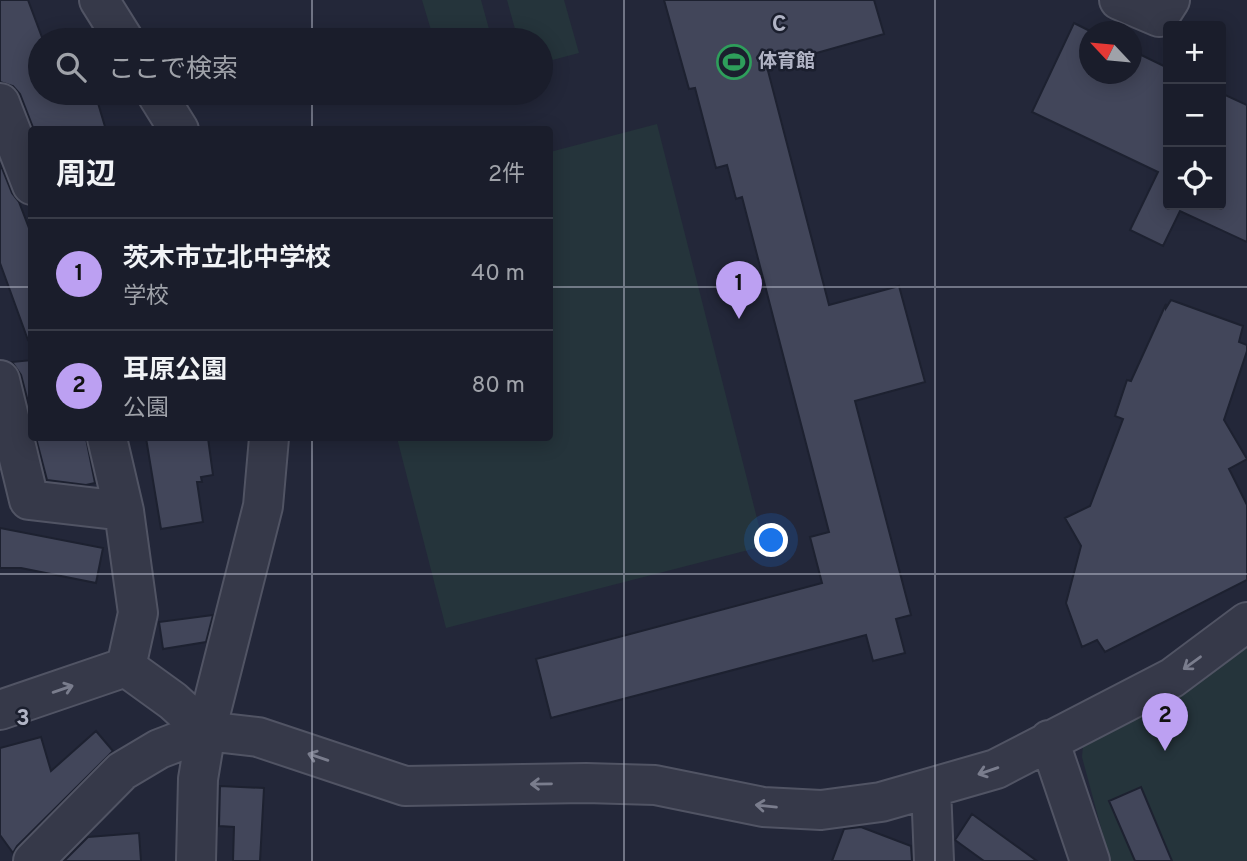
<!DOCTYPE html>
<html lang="ja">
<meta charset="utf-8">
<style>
:root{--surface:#1a1d2b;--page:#272a37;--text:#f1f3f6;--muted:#9fa2a9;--line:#383b47;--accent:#bca0f2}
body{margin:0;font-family:Overpass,"Noto Sans JP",sans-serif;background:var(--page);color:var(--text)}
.controls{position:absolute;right:21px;top:21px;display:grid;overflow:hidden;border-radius:7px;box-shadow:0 4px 18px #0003}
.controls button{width:63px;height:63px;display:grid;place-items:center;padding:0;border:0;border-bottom:2px solid var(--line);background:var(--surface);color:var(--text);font:35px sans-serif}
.compass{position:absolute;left:1079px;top:21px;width:63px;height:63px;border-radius:50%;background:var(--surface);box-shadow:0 4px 18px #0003;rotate:296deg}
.you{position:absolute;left:772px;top:541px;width:24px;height:24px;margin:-18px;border:5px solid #fff;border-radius:50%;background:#1a73e8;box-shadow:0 0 0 10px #1a73e833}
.badge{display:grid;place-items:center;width:46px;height:46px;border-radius:50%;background:var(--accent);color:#111;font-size:23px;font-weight:700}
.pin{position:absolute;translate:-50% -58px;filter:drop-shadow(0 2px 4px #0008)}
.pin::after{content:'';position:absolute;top:37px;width:24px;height:21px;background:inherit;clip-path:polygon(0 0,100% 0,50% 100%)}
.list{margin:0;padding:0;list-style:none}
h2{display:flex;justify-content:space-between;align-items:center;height:91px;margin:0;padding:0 28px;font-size:30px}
h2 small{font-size:23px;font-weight:400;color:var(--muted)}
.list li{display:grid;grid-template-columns:46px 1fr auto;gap:21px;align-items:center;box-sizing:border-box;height:112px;padding:0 28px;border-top:2px solid var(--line)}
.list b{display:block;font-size:26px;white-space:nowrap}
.list p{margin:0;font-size:23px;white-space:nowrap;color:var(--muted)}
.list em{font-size:23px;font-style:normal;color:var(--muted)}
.icon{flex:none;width:38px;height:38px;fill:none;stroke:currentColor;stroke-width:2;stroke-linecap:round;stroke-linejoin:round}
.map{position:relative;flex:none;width:1247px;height:861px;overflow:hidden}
.search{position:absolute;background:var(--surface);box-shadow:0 4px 18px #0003;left:28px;top:28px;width:525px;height:77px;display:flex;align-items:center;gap:18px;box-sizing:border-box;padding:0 24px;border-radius:38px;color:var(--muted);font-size:26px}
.panel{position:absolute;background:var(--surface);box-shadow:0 4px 18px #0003;left:28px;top:126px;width:525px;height:315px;border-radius:7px}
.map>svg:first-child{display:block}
.green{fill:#25343b}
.building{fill:#42465a;stroke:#1d2130;stroke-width:2}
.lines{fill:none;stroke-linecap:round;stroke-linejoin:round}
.minor-casing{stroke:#515464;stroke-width:42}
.minor{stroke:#363949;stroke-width:38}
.oneway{stroke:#7a7d8d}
.grid{fill:none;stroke:#b1b4c5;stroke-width:2;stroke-opacity:0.55}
.labels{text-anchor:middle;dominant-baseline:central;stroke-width:5;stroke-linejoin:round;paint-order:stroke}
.poi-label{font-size:19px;font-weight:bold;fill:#b1b4c5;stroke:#1b1f2e;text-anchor:start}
.grid-label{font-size:23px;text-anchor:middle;font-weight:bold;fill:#b1b4c5;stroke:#1b1f2e;stroke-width:5;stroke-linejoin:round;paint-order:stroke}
</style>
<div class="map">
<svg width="1247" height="861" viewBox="0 0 1247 861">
<rect width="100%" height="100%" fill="#232739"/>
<path class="green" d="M 422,0 L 481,0 L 492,40 L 434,40 Z
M 507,0 L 564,0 L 579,53 L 541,63 L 541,40 L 518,40 Z
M 657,124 L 764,546 L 446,628 L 397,438 L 550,438 L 550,152 Z
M 1247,638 L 1247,861 L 1110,861 L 1082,757 L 1083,745 L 1156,708 Z"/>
<path class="building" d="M 0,0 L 28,0 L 43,40 L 40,40 L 40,93 L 95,93 L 106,130 L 34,130 L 20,94 L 13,86 L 0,82 Z
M 664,0 L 874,0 L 884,34 L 767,67 L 829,305 L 899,286 L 925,382 L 855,401 L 911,615 L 896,619 L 905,653 L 873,661 L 866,635 L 551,718 L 536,659 L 822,583 L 810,537 L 829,532 L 742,197 L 736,199 L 727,165 L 716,168 L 695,88 L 689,89 Z
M 1074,23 L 1092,32 L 1089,32 L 1089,74 L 1131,74 L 1131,50 L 1168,68 L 1168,205 L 1221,205 L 1221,93 L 1247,105 L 1247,242 L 1180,211 L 1163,246 L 1130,230 L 1158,172 L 1032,112 Z
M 0,163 L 12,193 L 19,202 L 32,236 L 32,339 L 28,340 L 0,263 Z
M 1171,300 L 1243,326 L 1239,342 L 1247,345 L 1247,351 L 1224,420 L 1247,459 L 1229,469 L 1247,505 L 1247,580 L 1105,652 L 1097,640 L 1082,647 L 1066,603 L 1081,546 L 1065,518 L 1090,506 L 1123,419 L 1115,416 L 1127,380 L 1131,381 L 1166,304 L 1166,308 Z
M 32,360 L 32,417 L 21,375 L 12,362 Z
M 36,438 L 86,438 L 95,483 L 86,485 L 47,480 Z
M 146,438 L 208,438 L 213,475 L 201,477 L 202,482 L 197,482 L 203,522 L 161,529 Z
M 0,528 L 103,548 L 96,583 L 21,568 L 0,568 Z
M 213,615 L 206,642 L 163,649 L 159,622 Z
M 96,731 L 113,751 L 17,846 L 13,853 L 0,835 L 0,748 L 41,737 L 51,771 Z
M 220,786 L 264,788 L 260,861 L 233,861 L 234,827 L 219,826 Z
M 1141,787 L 1172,861 L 1135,861 L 1109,801 Z
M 972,814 L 1037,861 L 984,861 L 955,840 Z
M 861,827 L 911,846 L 912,861 L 832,861 L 844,829 Z
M 139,833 L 141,861 L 64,861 L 88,837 Z"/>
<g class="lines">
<g class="minor-casing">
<path id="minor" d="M 99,0 L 124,40
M 1119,0 L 1159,17 L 1170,0
M 156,93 L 179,130
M 0,103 L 32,185
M 0,380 L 29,500 L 124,511
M 107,438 L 124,511 L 138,613 L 126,667
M 126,667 L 173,701 L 206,731
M 0,710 L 126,667
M 1049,740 L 1090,861
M 931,788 L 934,861
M 33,861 L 122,771 L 159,749 L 206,731 L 258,737 L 405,786 L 586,783 L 655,785 L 763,807 L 821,810 L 881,802 L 996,769 L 1172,678 L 1247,622
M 196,861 L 198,779 L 206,731 L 263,506 L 269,438"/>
</g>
<use href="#minor" class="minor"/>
</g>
<defs><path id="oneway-shaft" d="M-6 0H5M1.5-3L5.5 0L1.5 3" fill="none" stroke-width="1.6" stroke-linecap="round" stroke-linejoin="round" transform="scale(1.75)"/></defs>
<g class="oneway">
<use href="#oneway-shaft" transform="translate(1192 663) rotate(144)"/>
<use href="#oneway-shaft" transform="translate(63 689) rotate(-19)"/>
<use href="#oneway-shaft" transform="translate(318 757) rotate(-161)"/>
<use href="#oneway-shaft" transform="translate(988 771) rotate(161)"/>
<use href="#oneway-shaft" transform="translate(541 784) rotate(179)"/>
<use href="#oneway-shaft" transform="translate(766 806) rotate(-174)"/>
</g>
<path class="grid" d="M 312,0 L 312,40M 624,0 L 624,861M 935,0 L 935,861M 312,93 L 312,130M 0,287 L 32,287M 550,287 L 1247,287M 312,438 L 312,861M 0,574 L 1247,574"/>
<defs>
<g id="stadium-ring" transform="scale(1.75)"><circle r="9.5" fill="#1b1f2e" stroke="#2e9e5b" stroke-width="1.5"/><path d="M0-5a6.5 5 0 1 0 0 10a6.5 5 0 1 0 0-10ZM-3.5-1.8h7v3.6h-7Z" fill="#2e9e5b"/></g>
</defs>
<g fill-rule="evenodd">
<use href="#stadium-ring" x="734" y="62"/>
</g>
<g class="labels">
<g class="poi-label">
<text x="758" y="62">体育館</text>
</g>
</g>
<g class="grid-label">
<text x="779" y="31">C</text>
<text x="23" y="725">3</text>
</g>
</svg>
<div class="controls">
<button>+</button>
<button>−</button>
<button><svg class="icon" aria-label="locate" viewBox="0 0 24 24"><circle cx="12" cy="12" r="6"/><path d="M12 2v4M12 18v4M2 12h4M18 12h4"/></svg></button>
</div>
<svg class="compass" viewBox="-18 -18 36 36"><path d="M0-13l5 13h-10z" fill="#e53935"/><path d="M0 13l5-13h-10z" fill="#9fa2a9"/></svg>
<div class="you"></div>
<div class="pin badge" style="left:739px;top:319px">1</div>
<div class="pin badge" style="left:1165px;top:751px">2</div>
<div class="search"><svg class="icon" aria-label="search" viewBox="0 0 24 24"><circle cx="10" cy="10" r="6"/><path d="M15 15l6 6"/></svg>ここで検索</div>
<section class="panel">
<h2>周辺<small>2件</small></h2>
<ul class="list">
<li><span class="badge">1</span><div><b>茨木市立北中学校</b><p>学校</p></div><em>40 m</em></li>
<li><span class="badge">2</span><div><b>耳原公園</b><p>公園</p></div><em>80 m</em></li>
</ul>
</section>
</div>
